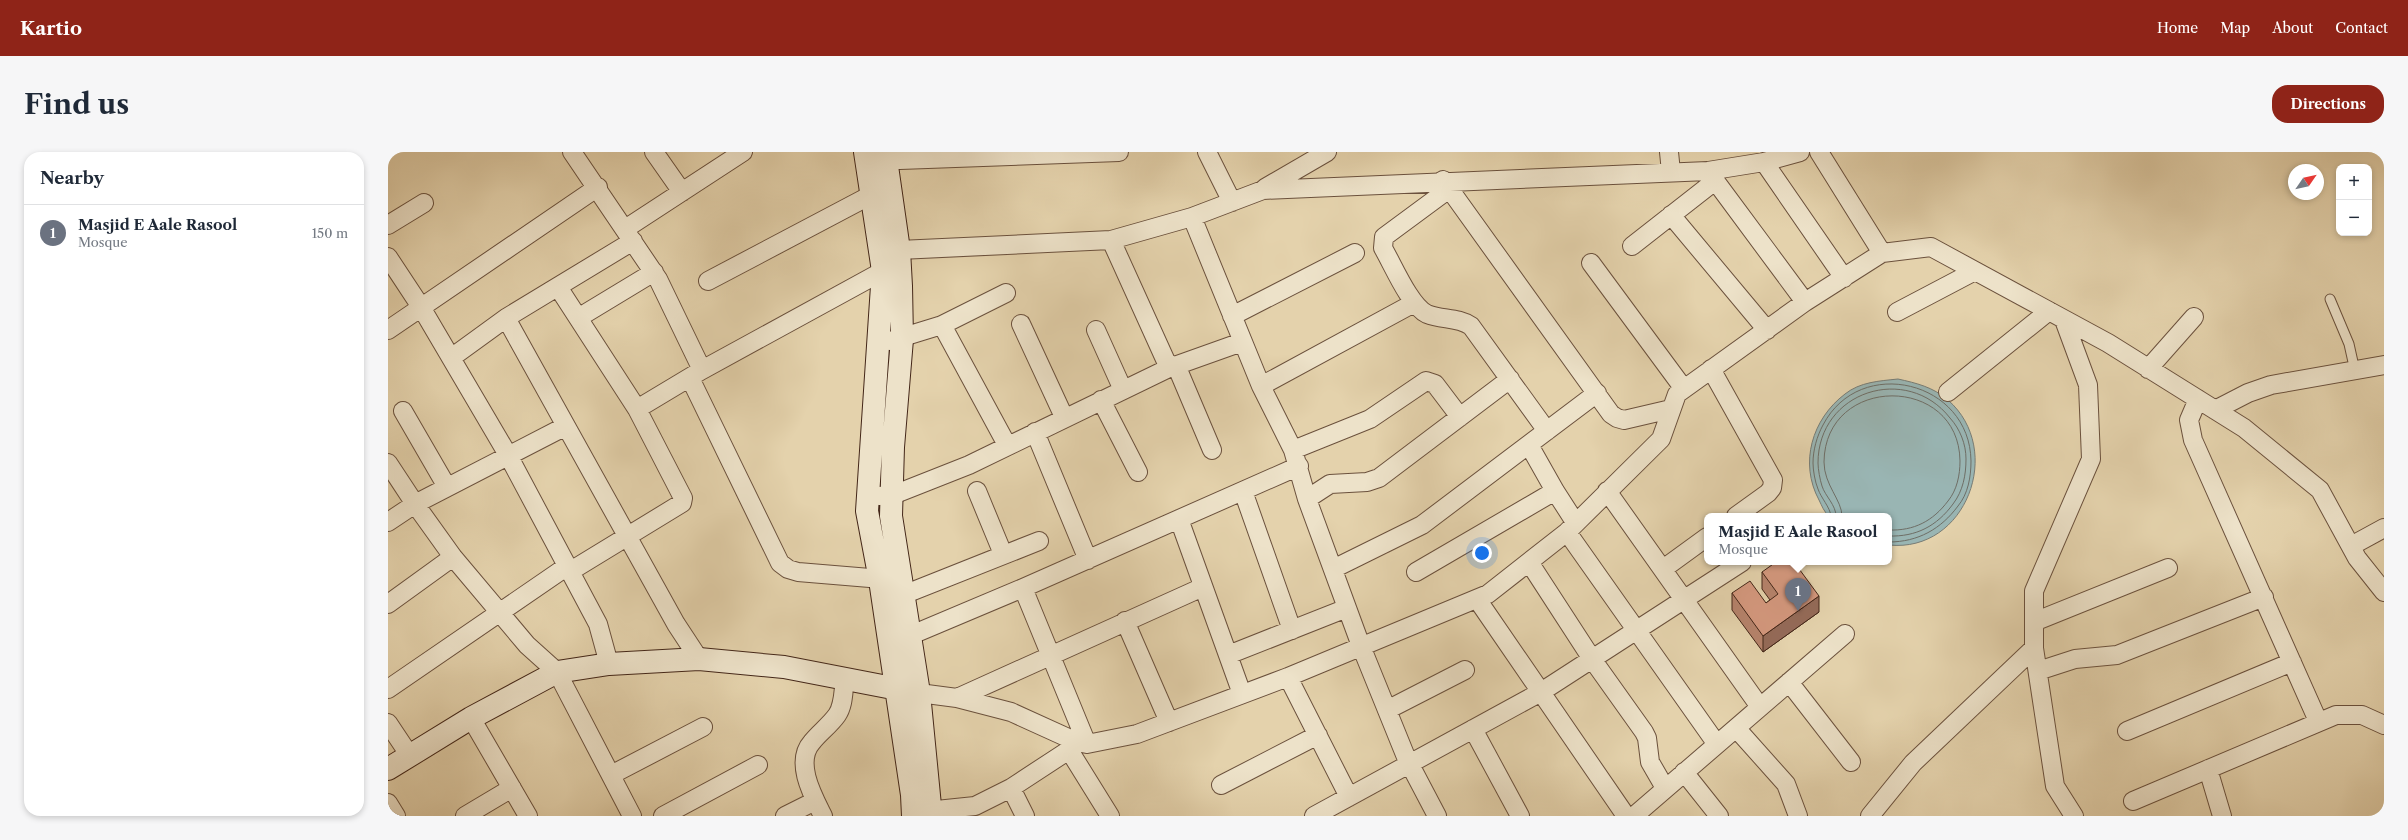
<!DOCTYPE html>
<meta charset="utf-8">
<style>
:root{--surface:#fff;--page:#f6f6f7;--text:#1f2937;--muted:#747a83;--line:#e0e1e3;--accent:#8f2418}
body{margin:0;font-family:"Libre Caslon Text",serif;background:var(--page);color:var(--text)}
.controls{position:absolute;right:12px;top:12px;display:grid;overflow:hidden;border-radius:8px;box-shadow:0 2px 6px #0003}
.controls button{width:36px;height:36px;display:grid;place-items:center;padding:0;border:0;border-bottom:1px solid var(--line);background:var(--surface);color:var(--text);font:20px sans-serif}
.compass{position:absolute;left:1900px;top:12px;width:36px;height:36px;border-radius:50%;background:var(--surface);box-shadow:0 2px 6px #0003;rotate:56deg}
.you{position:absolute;left:1094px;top:401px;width:14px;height:14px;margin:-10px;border:3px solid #fff;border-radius:50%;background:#1a73e8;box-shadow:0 0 0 6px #1a73e833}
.badge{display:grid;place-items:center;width:26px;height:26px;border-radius:50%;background:var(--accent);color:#fff;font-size:13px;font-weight:700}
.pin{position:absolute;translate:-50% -33px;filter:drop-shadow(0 1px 2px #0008)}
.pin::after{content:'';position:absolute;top:21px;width:14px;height:12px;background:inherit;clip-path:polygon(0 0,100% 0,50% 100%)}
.popup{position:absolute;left:1316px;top:361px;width:188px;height:52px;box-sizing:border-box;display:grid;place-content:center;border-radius:8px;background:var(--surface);filter:drop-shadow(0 1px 3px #0005);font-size:13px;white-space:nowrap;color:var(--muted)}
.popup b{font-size:15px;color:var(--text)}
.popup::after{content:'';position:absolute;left:50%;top:100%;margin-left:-8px;border:8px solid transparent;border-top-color:var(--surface)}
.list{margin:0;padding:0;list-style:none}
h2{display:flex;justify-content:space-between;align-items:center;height:52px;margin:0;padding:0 16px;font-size:17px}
h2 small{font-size:13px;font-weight:400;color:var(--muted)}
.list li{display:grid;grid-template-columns:26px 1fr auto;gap:12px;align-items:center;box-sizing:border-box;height:56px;padding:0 16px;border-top:1px solid var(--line)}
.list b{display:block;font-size:15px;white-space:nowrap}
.list p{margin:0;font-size:13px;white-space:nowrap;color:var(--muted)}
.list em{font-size:13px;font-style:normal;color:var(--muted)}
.map{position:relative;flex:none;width:1996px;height:664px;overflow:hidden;border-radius:16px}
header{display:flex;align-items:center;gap:24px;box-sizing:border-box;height:56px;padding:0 20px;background:var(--accent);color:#fff}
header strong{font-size:19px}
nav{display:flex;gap:22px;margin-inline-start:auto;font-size:14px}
.intro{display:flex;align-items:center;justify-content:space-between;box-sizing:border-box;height:96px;padding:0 24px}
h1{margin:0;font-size:28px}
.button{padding:10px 18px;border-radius:16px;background:var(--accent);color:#fff;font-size:14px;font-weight:700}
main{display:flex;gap:24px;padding:0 24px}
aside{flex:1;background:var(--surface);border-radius:16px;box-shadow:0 2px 6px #0003}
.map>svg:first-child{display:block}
.water{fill:#99b5b3;stroke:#777c75}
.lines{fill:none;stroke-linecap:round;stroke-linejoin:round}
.shore{stroke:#6e6e66;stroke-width:1}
.lane-casing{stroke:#6b513d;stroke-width:11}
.street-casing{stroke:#6b513d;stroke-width:20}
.secondary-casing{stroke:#432618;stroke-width:24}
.lane{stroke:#ede2c9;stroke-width:9}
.street{stroke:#ede2c9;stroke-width:18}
.secondary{stroke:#ede2c9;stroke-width:22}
.wall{fill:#b6836c;stroke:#432618}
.shaded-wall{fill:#946a58;stroke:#432618}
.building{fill:#d4987e;stroke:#432618}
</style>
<header>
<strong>Kartio</strong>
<nav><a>Home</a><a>Map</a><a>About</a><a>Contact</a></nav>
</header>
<div class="intro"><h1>Find us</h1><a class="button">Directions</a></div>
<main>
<aside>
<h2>Nearby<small></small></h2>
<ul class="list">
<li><span class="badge" style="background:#6b7280">1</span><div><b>Masjid E Aale Rasool</b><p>Mosque</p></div><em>150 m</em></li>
</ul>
</aside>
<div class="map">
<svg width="1996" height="664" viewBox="0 0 1996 664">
<rect width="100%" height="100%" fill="#e4d2ac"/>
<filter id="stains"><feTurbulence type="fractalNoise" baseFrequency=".005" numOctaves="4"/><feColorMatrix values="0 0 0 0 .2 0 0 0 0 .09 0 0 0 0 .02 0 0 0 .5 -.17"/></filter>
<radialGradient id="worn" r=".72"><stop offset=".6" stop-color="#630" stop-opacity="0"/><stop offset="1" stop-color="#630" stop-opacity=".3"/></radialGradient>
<path class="water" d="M 1510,227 C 1528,231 1545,235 1560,248 C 1617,298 1578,401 1501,393 L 1501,364 L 1441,364 C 1436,360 1434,354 1431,348 C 1411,311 1424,267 1457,242 C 1472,230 1491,229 1510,227 Z"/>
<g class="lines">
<path class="shore" d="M 1443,364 C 1442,355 1433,346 1430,337 C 1427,330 1425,318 1425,311 C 1425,298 1429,284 1435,273 C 1472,202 1582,229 1583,309 C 1583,325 1580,342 1570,354 C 1553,377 1530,390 1501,390
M 1448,364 C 1448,353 1437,344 1434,334 C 1432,328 1430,317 1430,311 C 1430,239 1519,211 1562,266 C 1572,277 1578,292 1578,307 C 1578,323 1575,339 1565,352 C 1549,374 1528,385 1501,384
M 1454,364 C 1454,348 1436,333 1436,310 C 1437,222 1571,222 1572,309 C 1572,323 1569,338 1560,349 C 1545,369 1526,379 1501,378"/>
<g class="lane-casing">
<path id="lane" d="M 1942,147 L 1961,192 L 1967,219"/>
</g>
<g class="street-casing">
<path id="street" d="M 184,0 L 270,127 L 314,218
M 266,0 L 294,40
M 819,0 L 844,50
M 1281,0 L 1283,20
M 1431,0 L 1494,101
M 484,9 L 731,0
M 1376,10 L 1456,126
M 1320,19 L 1417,150
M 1055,28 L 1223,262 L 1229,266 L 1236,268 L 1283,257
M 877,36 L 939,0
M 1061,37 L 996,85 L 995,96 C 1005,113 1022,154 1039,162 C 1054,168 1070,165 1083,174 L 1159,279
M 1283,63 L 1379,178
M 804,65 L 875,38 L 1320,19 L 1376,10 L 1412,0
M 0,73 L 36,51
M 237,77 L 355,0
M 723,88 L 781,216
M 1244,94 L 1327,29
M 499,102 L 511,98 L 723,88 L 804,65 L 873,234 L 905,298 L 919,347 L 973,494 L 1018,605 L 1049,664
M 0,105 L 33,155 L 120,303 L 210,472 L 221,512
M 1203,111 L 1296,237
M 320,129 L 483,43
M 170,135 L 249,257 L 295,346 L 294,351 L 181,420
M 1509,160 L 1587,119
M 844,164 L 967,101
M 118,166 L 288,472 L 311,507
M 190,166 L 266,120
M 1676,168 L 1700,233 L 1703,307 L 1646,439 L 1646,496 L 1667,634 L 1686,664
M 633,172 L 676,265
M 554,173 L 619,293
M 0,178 L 210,35
M 708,178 L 735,238
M 502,189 L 554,173 L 618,141
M 63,206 L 118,166 L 245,89
M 788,213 L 824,298
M 1323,217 L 1385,328 L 1384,336 L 1380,341 L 1348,364
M 1760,217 L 1806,165
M 302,226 L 392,411 L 400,417 L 410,420 L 506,428
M 873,234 L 1026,151
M 1560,240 L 1661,159
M 1810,247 L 1801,268 L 1805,288 L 1930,569
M 713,248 L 750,320
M 249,257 L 314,218 L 495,119
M 1827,258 L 1860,241 L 1883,233 L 1996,213
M 15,259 L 59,335
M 647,280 L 700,408
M 1141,293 L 1167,339 L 1187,370
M 905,298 L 982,267 L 1038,229 L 1047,232 L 1072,265
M 0,311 L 27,352 L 65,405 L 139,493 L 169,520 L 244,664
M 589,339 L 615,402
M 855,339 L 904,478
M 1219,339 L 1372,555
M 491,344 L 505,343 L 581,313 L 781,216 L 854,190
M 919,347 L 942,332 L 979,330 L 991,326 L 1122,227
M 791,367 L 854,542
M 0,370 L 27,352 L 178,274
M 1179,380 L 1328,591
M 1963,394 L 1996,376
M 1141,410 L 1204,507 L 1256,580 L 1259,586 L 1262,610 L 1277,636
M 945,417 L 1034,373 L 1209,241
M 1275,417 L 1319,385
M 1028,420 L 1167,339
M 635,436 L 699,592
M 515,443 L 651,389
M 1089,447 L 1238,664
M 0,452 L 65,405
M 737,469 L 781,570
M 1646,470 L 1780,416
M 521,484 L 635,436 L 911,314
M 840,503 L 959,456
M 1650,519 L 1687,507 L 1729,503 L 1876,445
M 900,525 L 961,645
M 1401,530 L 1463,610
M 0,537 L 178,415
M 531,541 L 569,546 L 623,560 L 689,590 L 699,592 L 749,582 L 900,525 L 1100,442 L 1179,380 L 1273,287 L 1289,242 L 1417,150 L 1494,101 L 1543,95 L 1720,191 L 1856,276 L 1932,338 L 1969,406 L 1996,440
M 569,546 L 815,435
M 999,558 L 1077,518
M 83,566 L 140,664
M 0,571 L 22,604
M 1348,576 L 1398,632 L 1410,664
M 1085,577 L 1132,664
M 1739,579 L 1904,510
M 681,598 L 722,664
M 1820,617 L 1834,664
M 1296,620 L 1331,664
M 223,623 L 315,575
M 833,633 L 930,583
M 623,636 L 637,664
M 1745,649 L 1948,563 L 1974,563 L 1996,573
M 0,651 L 8,664
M 529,660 L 587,654 L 623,636 L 681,598 L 689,590
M 77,664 L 124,636
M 275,664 L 370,613
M 397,664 L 427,649
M 435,664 C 425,644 406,610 424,590 C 431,581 442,573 449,563 C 456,553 455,539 457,527
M 926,664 L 1153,540 L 1354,410
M 1246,664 L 1457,482
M 1482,664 L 1525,611 L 1646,496"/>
</g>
<g class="secondary-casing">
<path id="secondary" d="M 477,0 L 495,119 L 479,359 L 492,428 L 524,643 L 525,664
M 497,0 L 511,98 L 513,134 L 514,187 L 505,295 L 503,364 L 531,541 L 543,664
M 0,617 L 83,566 L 169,520 L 221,512 L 311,507 L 396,515 L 520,539"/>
</g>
<use href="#lane" class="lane"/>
<use href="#street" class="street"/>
<use href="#secondary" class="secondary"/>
</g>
<path class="wall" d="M 1374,420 L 1431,460 L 1375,500 L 1344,458 L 1344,441 L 1378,451 L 1382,448 L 1374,437 Z"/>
<path class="shaded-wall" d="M 1431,444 L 1431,460 L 1375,500 L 1375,484 Z"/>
<path class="building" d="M 1388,410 L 1406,410 L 1431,444 L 1375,484 L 1344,441 L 1362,429 L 1378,451 L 1390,442 L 1374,420 Z"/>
<rect width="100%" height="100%" filter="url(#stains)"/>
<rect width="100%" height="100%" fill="url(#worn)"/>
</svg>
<div class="controls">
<button>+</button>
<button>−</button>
</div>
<svg class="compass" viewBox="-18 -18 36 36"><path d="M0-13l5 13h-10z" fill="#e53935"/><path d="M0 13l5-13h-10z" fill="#747a83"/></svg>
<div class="you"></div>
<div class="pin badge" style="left:1410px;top:459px;background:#6b7280">1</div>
<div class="popup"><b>Masjid E Aale Rasool</b>Mosque</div>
</div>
</main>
